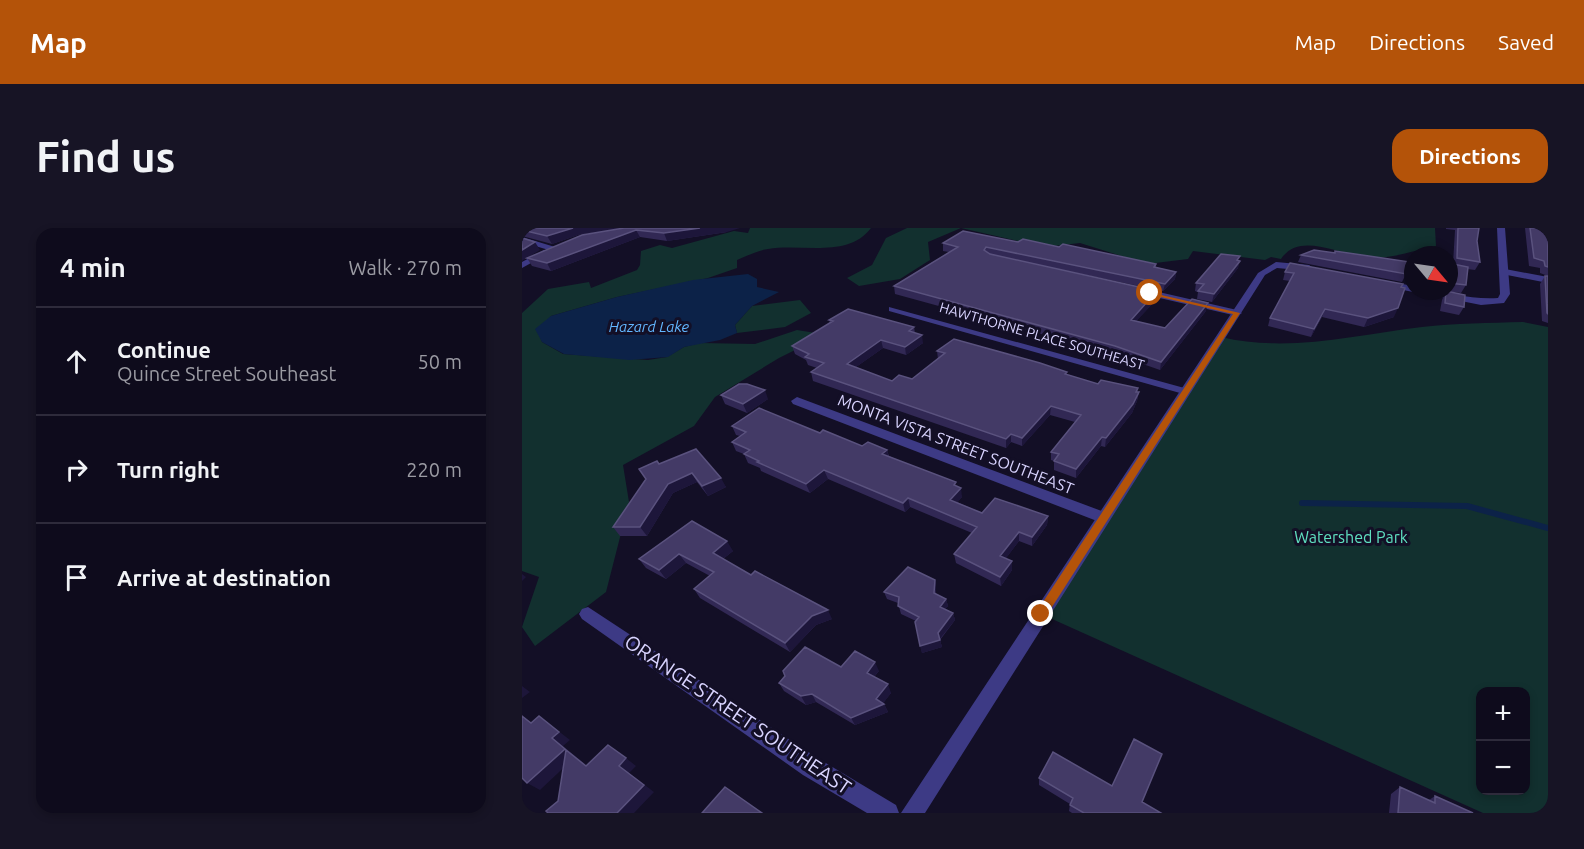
<!DOCTYPE html>
<meta charset="utf-8">
<style>
:root{--surface:#0e0b1c;--page:#171425;--text:#f1f3f6;--muted:#9b9ba3;--line:#2e2b3b;--accent:#b45309}
body{margin:0;font-family:Ubuntu,sans-serif;background:var(--page);color:var(--text)}
.controls{position:absolute;right:18px;bottom:18px;display:grid;overflow:hidden;border-radius:12px;box-shadow:0 3px 9px #0003}
.controls button{width:54px;height:54px;display:grid;place-items:center;padding:0;border:0;border-bottom:2px solid var(--line);background:var(--surface);color:var(--text);font:30px sans-serif}
.compass{position:absolute;left:882px;top:18px;width:54px;height:54px;border-radius:50%;background:var(--surface);box-shadow:0 3px 9px #0003;rotate:119deg}
.stop{position:absolute;width:18px;height:18px;margin:-14px;border:4px solid #b45309;border-radius:50%;background:#fff}
.stop.end{background:#b45309;border-color:#fff;box-shadow:0 2px 6px #0008}
.list{margin:0;padding:0;list-style:none}
h2{display:flex;justify-content:space-between;align-items:center;height:78px;margin:0;padding:0 24px;font-size:26px}
h2 small{font-size:20px;font-weight:400;color:var(--muted)}
.list li{display:grid;grid-template-columns:39px 1fr auto;gap:18px;align-items:center;box-sizing:border-box;height:108px;padding:0 24px;border-top:2px solid var(--line)}
.list b{display:block;font-size:22px;white-space:nowrap}
.list p{margin:0;font-size:20px;white-space:nowrap;color:var(--muted)}
.list em{font-size:20px;font-style:normal;color:var(--muted)}
.icon{flex:none;width:33px;height:33px;fill:none;stroke:currentColor;stroke-width:2;stroke-linecap:round;stroke-linejoin:round}
.map{position:relative;flex:none;width:1026px;height:585px;overflow:hidden;border-radius:18px}
header{display:flex;align-items:center;gap:36px;box-sizing:border-box;height:84px;padding:0 30px;background:var(--accent);color:#fff}
header strong{font-size:28px}
nav{display:flex;gap:33px;margin-inline-start:auto;font-size:21px}
.intro{display:flex;align-items:center;justify-content:space-between;box-sizing:border-box;height:144px;padding:0 36px}
h1{margin:0;font-size:42px}
.button{padding:15px 27px;border-radius:18px;background:var(--accent);color:#fff;font-size:21px;font-weight:700}
main{display:flex;gap:36px;padding:0 36px}
aside{flex:1;background:var(--surface);border-radius:18px;box-shadow:0 3px 9px #0003}
.map>svg:first-child{display:block}
.green{fill:#12302f;fill-rule:evenodd}
.water{fill:#0c2248}
.lines{fill:none;stroke-linecap:round;stroke-linejoin:round}
.stream{stroke:#0c2248;stroke-width:6}
.minor{fill:#3d3a85;fill-rule:evenodd}
.tertiary{fill:#3d3a85;fill-rule:evenodd}
.wall{fill:#312854}
.shaded-wall{fill:#1d163a}
.building{fill:#433a66;stroke:#5a527e;stroke-width:1.5}
.route{fill:#b45309}
.labels{text-anchor:middle;dominant-baseline:central;stroke-width:6;stroke-linejoin:round;paint-order:stroke}
.far-street-label{font-size:14px;fill:#d9d4ff;stroke:#130f26}
.far-water-label{font-size:15px;font-style:italic;fill:#62b6ff;stroke:#130f26}
.street-label{font-size:16px;fill:#d9d4ff;stroke:#130f26}
.park-label{font-size:16px;fill:#5fe0c0;stroke:#130f26}
.near-street-label{font-size:20px;fill:#d9d4ff;stroke:#130f26}
</style>
<header>
<strong>Map</strong>
<nav><a>Map</a><a>Directions</a><a>Saved</a></nav>
</header>
<div class="intro"><h1>Find us</h1><a class="button">Directions</a></div>
<main>
<aside>
<h2>4 min<small>Walk · 270 m</small></h2>
<ul class="list">
<li><svg class="icon" aria-label="ahead" viewBox="0 0 24 24"><path d="M12 20V5M6 11l6-6 6 6"/></svg><div><b>Continue</b><p>Quince Street Southeast</p></div><em>50 m</em></li>
<li><svg class="icon" aria-label="right" viewBox="0 0 24 24"><path d="M7 20v-9h11M14 6l5 5-5 5"/></svg><div><b>Turn right</b></div><em>220 m</em></li>
<li><svg class="icon" aria-label="arrive" viewBox="0 0 24 24"><path d="M6 21V4h12l-3 4 3 4H6"/></svg><div><b>Arrive at destination</b></div></li>
</ul>
</aside>
<div class="map">
<svg width="1026" height="585" viewBox="0 0 1026 585">
<rect width="100%" height="100%" fill="#130f26"/>
<path class="green" d="M 228,0 L 349,0 C 326,31 279,15 246,21 C 236,22 225,28 215,32 L 215,40 L 186,50 L 95,69 L 29,88 L 18,108 L 20,114 L 41,126 L 126,132 L 145,129 L 162,119 L 178,115 L 233,116 L 275,102 L 312,108 L 281,118 L 257,130 L 193,169 L 172,198 L 101,237 L 107,274 L 84,364 L 13,418 L 0,399 L 17,349 L 0,343 L 0,85 L 26,61 L 67,54 L 69,60 L 115,42 L 118,37 L 119,23 L 138,17 L 150,20 L 212,3 L 226,5 Z
M 385,0 L 913,0 L 914,18 C 895,22 874,29 855,30 C 826,32 779,0 759,31 L 749,29 L 743,32 L 671,23 L 666,31 L 625,36 L 558,15 L 523,19 L 439,0 L 406,14 L 408,32 L 378,51 L 337,58 L 325,50 L 350,37 L 364,10 Z
M 278,72 L 289,85 L 263,99 L 215,105 L 213,97 L 230,78 Z
M 1001,94 L 1026,99 L 1026,585 L 961,585 L 519,386 L 699,109 C 766,125 833,107 900,99 C 933,95 968,95 1001,94 ZM 958,464 L 1004,464 L 1004,562 L 958,562 Z"/>
<path class="water" d="M 226,46 L 235,51 L 235,59 L 257,64 L 230,78 L 213,97 L 215,105 L 198,112 L 162,119 L 146,129 L 107,132 L 42,126 L 20,114 L 13,101 L 29,88 L 95,69 L 171,52 Z"/>
<g class="lines">
<path class="stream" d="M 780,275 L 945,278 L 1026,300"/>
<path class="minor" d="M 0,9 L 33,19 L 34,21 L 30,23 L 0,14 Z
M 983,41 L 1026,49 L 1026,55 L 980,46 L 979,44 Z
M 615,59 L 715,82 L 720,85 L 715,88 L 612,64 L 610,62 Z
M 367,79 L 666,161 L 668,163 L 666,165 L 658,165 L 367,83 Z
M 275,169 L 585,285 L 587,289 L 585,293 L 575,293 L 271,176 L 269,173 Z
M 66,379 L 297,531 L 374,577 L 377,585 L 345,585 L 281,547 L 60,391 L 57,386 L 60,381 Z"/>
<path class="tertiary" d="M 975,0 L 983,0 L 988,66 L 982,75 L 959,77 L 899,65 L 897,63 C 924,63 949,72 976,70 L 978,66 Z
M 22,22 L 29,24 L 0,40 L 0,34 Z
M 754,34 L 787,37 L 791,40 L 787,43 L 755,40 L 743,47 L 403,585 L 379,585 L 736,45 Z
M 860,52 L 891,58 L 891,63 L 894,63 L 891,64 L 857,57 L 856,55 Z"/>
</g>
<path class="wall" d="M 0,0 L 205,4 L 145,13 L 118,9 L 29,43 L 10,38 L 5,30 L 89,2 L 59,6 L 30,16 L 0,8 Z
M 924,0 L 957,0 L 955,13 L 958,34 L 953,42 L 945,41 L 944,57 L 939,65 L 923,63 L 927,63 L 927,41 L 929,41 L 931,36 L 933,2 L 924,1 Z
M 1003,0 L 1026,0 L 1026,48 L 1018,45 L 1018,40 L 1007,38 Z
M 496,14 L 537,19 L 634,36 L 634,39 L 654,44 L 653,51 L 641,63 L 545,43 L 634,72 L 614,93 L 643,100 L 684,83 L 638,142 L 592,126 L 373,66 L 372,58 L 427,24 L 421,23 L 421,15 Z
M 779,27 L 884,46 L 880,54 L 776,34 Z
M 717,32 L 716,40 L 690,74 L 675,71 L 676,64 L 673,63 L 674,55 Z
M 768,35 L 872,89 L 842,99 L 800,89 L 789,109 L 746,98 L 748,90 L 768,53 L 761,52 L 763,44 Z
M 1023,48 L 1026,48 L 1026,95 L 1020,93 L 1018,56 Z
M 924,63 L 942,79 L 937,87 L 918,83 L 920,72 Z
M 307,92 L 392,99 L 393,105 L 401,115 L 384,127 L 361,120 L 334,139 L 370,153 L 390,151 L 416,131 L 415,123 L 545,144 L 545,147 L 576,156 L 617,164 L 615,173 L 610,185 L 583,219 L 579,218 L 554,250 L 532,242 L 532,233 L 529,232 L 529,224 L 553,194 L 528,187 L 500,218 L 489,214 L 484,220 L 291,153 L 289,144 L 295,140 L 286,137 L 284,132 L 273,126 L 270,118 L 308,95 Z
M 199,167 L 246,171 L 225,185 L 203,176 Z
M 210,198 L 298,205 L 340,218 L 365,222 L 367,228 L 435,258 L 440,269 L 435,274 L 460,285 L 526,288 L 525,297 L 510,318 L 497,313 L 484,330 L 490,333 L 490,342 L 479,358 L 434,335 L 432,326 L 450,305 L 388,279 L 383,284 L 306,251 L 288,265 L 239,243 L 238,240 L 226,235 L 222,226 L 214,223 L 210,214 L 218,208 L 214,207 Z
M 174,221 L 204,259 L 186,268 L 175,254 L 151,265 L 125,308 L 98,308 L 91,299 L 137,236 Z
M 170,293 L 211,323 L 201,331 L 310,391 L 294,397 L 268,424 L 178,370 L 172,361 L 188,348 L 164,335 L 144,351 L 124,340 L 117,331 Z
M 413,352 L 414,359 L 414,366 L 424,371 L 426,378 L 423,381 L 431,385 L 433,392 L 418,412 L 420,419 L 400,425 L 394,393 L 379,386 L 376,375 L 365,371 L 362,364 Z
M 357,443 L 352,449 L 369,465 L 361,475 L 362,476 L 366,484 L 333,497 L 294,474 L 284,477 L 262,463 L 257,455 Z
M 517,550 L 620,574 L 639,585 L 550,585 L 547,583 L 548,576 L 517,557 Z
M 878,559 L 907,572 L 913,568 L 951,585 L 867,585 L 869,566 Z"/>
<path class="shaded-wall" d="M 51,0 L 106,0 L 59,6 L 30,16 L 25,8 Z
M 178,0 L 218,0 L 205,4 L 145,13 L 142,5 Z
M 114,2 L 118,9 L 29,43 L 25,35 Z
M 13,14 L 18,22 L 0,33 L 0,22 Z
M 718,28 L 716,35 L 718,33 L 716,40 L 690,74 L 692,66 Z
M 654,44 L 653,51 L 641,63 L 643,56 Z
M 635,63 L 634,72 L 608,100 L 609,92 Z
M 686,75 L 684,83 L 638,142 L 639,134 Z
M 876,80 L 872,89 L 842,99 L 846,90 Z
M 803,81 L 800,89 L 789,109 L 792,101 Z
M 400,107 L 401,115 L 384,127 L 383,119 Z
M 359,112 L 361,120 L 327,144 L 325,136 Z
M 616,160 L 615,173 L 610,185 L 583,219 L 584,210 Z
M 243,162 L 246,171 L 225,185 L 221,176 Z
M 529,178 L 528,187 L 500,218 L 500,210 Z
M 489,206 L 489,214 L 484,220 L 484,211 Z
M 580,209 L 579,218 L 554,250 L 554,241 Z
M 365,222 L 367,231 L 360,226 Z
M 302,242 L 306,251 L 288,265 L 284,256 Z
M 170,245 L 175,254 L 151,265 L 125,308 L 118,299 L 146,256 Z
M 199,250 L 204,259 L 186,268 L 180,258 Z
M 439,260 L 440,269 L 430,281 L 428,272 Z
M 386,270 L 388,279 L 383,284 L 381,275 Z
M 526,288 L 525,297 L 510,318 L 510,309 Z
M 497,304 L 497,313 L 479,337 L 478,328 Z
M 205,313 L 211,323 L 197,334 L 191,325 Z
M 157,326 L 164,335 L 144,351 L 137,342 Z
M 490,333 L 490,342 L 479,358 L 478,349 Z
M 0,346 L 4,349 L 0,353 Z
M 413,352 L 414,359 L 413,372 L 412,365 Z
M 424,371 L 426,378 L 419,386 L 418,379 Z
M 306,382 L 310,391 L 294,397 L 268,424 L 263,415 L 290,388 Z
M 431,385 L 433,392 L 417,412 L 416,405 Z
M 418,412 L 420,419 L 400,425 L 398,418 Z
M 353,434 L 357,443 L 348,453 L 345,445 Z
M 366,456 L 369,465 L 360,477 L 362,476 L 366,484 L 333,497 L 329,490 L 354,471 Z
M 0,458 L 8,464 L 0,470 Z
M 290,466 L 294,474 L 284,477 L 279,468 Z
M 17,488 L 48,512 L 41,518 L 74,545 L 53,529 L 18,562 L 5,555 L 30,510 Z
M 104,530 L 114,538 L 107,545 L 132,564 L 112,585 L 95,585 L 97,538 Z"/>
<path class="building" d="M 0,0 L 51,0 L 25,8 L 0,2 Z
M 102,0 L 178,0 L 142,5 L 114,2 L 25,35 L 5,30 L 60,7 Z
M 936,0 L 957,0 L 955,13 L 958,34 L 935,30 Z
M 1008,0 L 1026,0 L 1026,39 L 1023,38 L 1022,33 L 1012,30 Z
M 441,3 L 496,14 L 501,11 L 537,19 L 541,16 L 634,36 L 632,39 L 654,44 L 643,56 L 464,19 L 462,22 L 468,26 L 635,63 L 609,92 L 643,100 L 670,71 L 686,75 L 639,134 L 593,118 L 372,58 L 436,19 L 421,15 Z
M 0,10 L 13,14 L 0,22 Z
M 792,22 L 813,25 L 813,23 L 888,34 L 884,46 L 779,27 Z
M 699,26 L 718,28 L 715,32 L 718,33 L 692,66 L 676,63 L 682,56 L 674,55 Z
M 768,35 L 881,56 L 879,59 L 883,60 L 876,80 L 846,90 L 803,81 L 792,101 L 748,90 L 772,45 L 763,44 Z
M 931,36 L 946,39 L 944,57 L 927,55 L 927,40 L 930,41 Z
M 1023,48 L 1026,48 L 1026,86 L 1025,85 Z
M 924,63 L 943,67 L 942,79 L 923,75 Z
M 326,81 L 392,99 L 387,103 L 400,107 L 383,119 L 359,112 L 325,136 L 370,153 L 377,147 L 390,151 L 423,125 L 415,123 L 432,111 L 518,135 L 545,144 L 543,146 L 576,156 L 579,152 L 616,160 L 614,164 L 617,164 L 611,176 L 584,210 L 580,209 L 554,241 L 532,233 L 537,226 L 529,224 L 559,187 L 529,178 L 500,210 L 489,206 L 484,211 L 289,144 L 302,135 L 283,129 L 287,126 L 270,118 L 311,93 L 307,92 Z
M 217,156 L 225,156 L 243,162 L 221,176 L 199,167 Z
M 237,180 L 298,205 L 301,202 L 340,218 L 346,214 L 365,222 L 360,226 L 434,254 L 432,257 L 439,260 L 428,272 L 460,285 L 473,270 L 526,288 L 510,309 L 497,304 L 478,328 L 490,333 L 478,349 L 432,326 L 455,299 L 386,270 L 381,275 L 302,242 L 284,256 L 235,234 L 237,233 L 222,226 L 228,222 L 210,214 L 224,204 L 210,198 Z
M 174,221 L 199,250 L 180,258 L 170,245 L 146,256 L 118,299 L 91,299 L 124,251 L 117,241 L 135,233 L 137,236 Z
M 170,293 L 205,313 L 191,325 L 229,347 L 233,343 L 306,382 L 290,388 L 263,415 L 172,361 L 192,344 L 157,326 L 137,342 L 117,331 Z
M 386,339 L 413,352 L 412,365 L 424,371 L 418,379 L 431,385 L 416,405 L 418,412 L 398,418 L 393,394 L 397,389 L 376,378 L 377,369 L 362,364 Z
M 283,419 L 319,439 L 333,423 L 353,434 L 345,445 L 366,456 L 354,471 L 362,476 L 329,490 L 290,466 L 279,468 L 257,455 L 263,448 L 261,443 Z
M 0,488 L 9,495 L 17,488 L 37,504 L 30,510 L 43,521 L 5,555 L 0,550 Z
M 612,511 L 640,526 L 620,574 L 639,585 L 562,585 L 548,577 L 551,570 L 517,550 L 531,524 L 590,558 Z
M 86,517 L 104,530 L 97,538 L 122,557 L 95,585 L 26,585 L 24,583 L 36,573 L 44,522 L 64,538 Z
M 203,559 L 240,585 L 180,585 Z
M 878,559 L 913,575 L 913,568 L 951,585 L 876,585 Z"/>
<path class="route" d="M 626,64 L 718,85 L 523,390 L 519,391 L 513,386 L 515,383 L 711,86 L 626,66 Z"/>
<g class="labels">
<g class="far-street-label">
<text transform="translate(520 108) rotate(16)">HAWTHORNE PLACE SOUTHEAST</text>
</g>
<g class="far-water-label">
<text x="127" y="98">Hazard Lake</text>
</g>
<g class="street-label">
<text transform="translate(434 216) rotate(21)">MONTA VISTA STREET SOUTHEAST</text>
</g>
<g class="park-label">
<text x="829" y="309">Watershed Park</text>
</g>
<g class="near-street-label">
<text transform="translate(216 486) rotate(34)">ORANGE STREET SOUTHEAST</text>
</g>
</g>
</svg>
<div class="controls">
<button>+</button>
<button>−</button>
</div>
<svg class="compass" viewBox="-18 -18 36 36"><path d="M0-13l5 13h-10z" fill="#e53935"/><path d="M0 13l5-13h-10z" fill="#9b9ba3"/></svg>
<div class="stop" style="left:628px;top:65px"></div>
<div class="stop end" style="left:519px;top:386px"></div>
</div>
</main>
